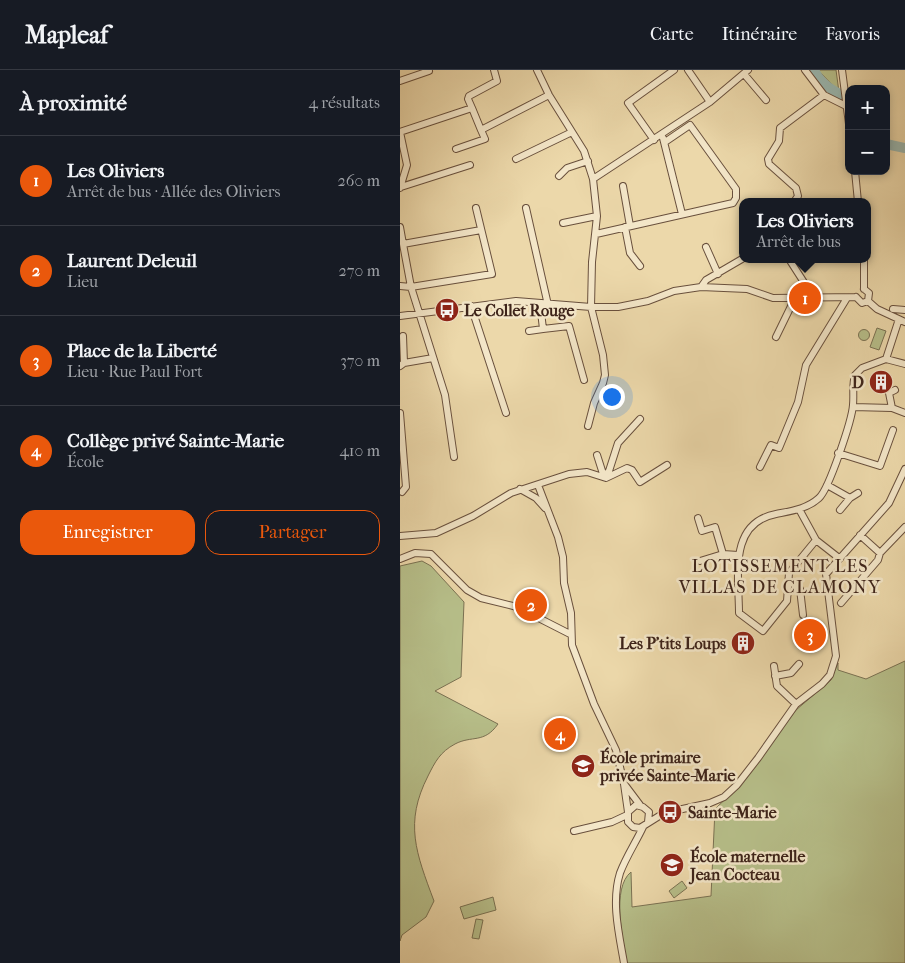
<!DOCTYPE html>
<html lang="fr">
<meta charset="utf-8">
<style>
:root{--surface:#171b24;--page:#20242c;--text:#f1f3f6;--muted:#9ea1a6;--line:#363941;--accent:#ea580c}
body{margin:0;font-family:"IM FELL French Canon",serif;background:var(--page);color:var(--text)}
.controls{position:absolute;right:15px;top:15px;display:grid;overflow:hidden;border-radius:10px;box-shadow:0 2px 8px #0003}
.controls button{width:45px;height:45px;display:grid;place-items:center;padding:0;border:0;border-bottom:1px solid var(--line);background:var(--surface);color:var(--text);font:25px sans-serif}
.you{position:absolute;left:211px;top:326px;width:18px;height:18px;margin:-12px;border:4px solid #fff;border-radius:50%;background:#1a73e8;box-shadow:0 0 0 8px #1a73e833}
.badge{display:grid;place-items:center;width:32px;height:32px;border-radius:50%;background:var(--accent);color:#fff;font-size:16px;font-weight:700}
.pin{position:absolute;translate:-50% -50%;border:2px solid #fff;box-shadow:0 1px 5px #0006}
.popup{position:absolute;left:339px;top:128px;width:132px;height:65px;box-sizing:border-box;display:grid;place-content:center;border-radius:10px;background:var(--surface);filter:drop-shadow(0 1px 4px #0005);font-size:16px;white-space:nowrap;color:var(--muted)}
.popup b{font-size:19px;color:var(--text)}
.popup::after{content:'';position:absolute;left:50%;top:100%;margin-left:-10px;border:10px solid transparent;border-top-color:var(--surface)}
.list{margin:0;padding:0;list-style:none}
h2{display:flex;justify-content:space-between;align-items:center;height:65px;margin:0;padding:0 20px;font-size:21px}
h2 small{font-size:16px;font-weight:400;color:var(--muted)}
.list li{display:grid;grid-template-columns:32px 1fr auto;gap:15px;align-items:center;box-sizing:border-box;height:90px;padding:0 20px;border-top:1px solid var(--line)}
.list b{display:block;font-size:19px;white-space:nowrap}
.list p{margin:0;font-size:16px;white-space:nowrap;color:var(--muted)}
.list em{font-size:16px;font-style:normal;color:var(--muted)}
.actions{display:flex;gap:10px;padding:15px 20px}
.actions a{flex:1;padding:11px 0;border:1px solid var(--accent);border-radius:15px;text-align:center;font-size:18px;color:var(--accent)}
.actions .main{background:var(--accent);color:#fff}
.map{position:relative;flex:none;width:505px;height:893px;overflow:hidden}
header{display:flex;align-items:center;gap:30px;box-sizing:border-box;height:70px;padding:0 25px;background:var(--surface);border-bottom:1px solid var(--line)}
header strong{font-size:24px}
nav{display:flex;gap:28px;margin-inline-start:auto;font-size:18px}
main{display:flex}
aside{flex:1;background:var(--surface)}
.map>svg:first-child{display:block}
.green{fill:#b7bf8a;stroke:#7a7152}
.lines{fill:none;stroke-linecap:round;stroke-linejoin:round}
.river{stroke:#9ab8b1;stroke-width:10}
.minor-casing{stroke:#69503d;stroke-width:8}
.minor{stroke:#f3e6c8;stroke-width:6}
.labels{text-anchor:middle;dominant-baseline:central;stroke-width:5;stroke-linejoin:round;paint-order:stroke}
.poi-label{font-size:16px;font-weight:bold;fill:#3d2319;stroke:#f3e6c8;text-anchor:start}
.neighbourhood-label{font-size:18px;letter-spacing:1px;fill:#3d2319;stroke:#f3e6c8}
</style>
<header>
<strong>Mapleaf</strong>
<nav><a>Carte</a><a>Itinéraire</a><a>Favoris</a></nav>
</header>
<main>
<aside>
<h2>À proximité<small>4 résultats</small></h2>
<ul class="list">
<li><span class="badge">1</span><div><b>Les Oliviers</b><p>Arrêt de bus · Allée des Oliviers</p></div><em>260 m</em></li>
<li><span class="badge">2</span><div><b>Laurent Deleuil</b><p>Lieu</p></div><em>270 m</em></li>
<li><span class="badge">3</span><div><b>Place de la Liberté</b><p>Lieu · Rue Paul Fort</p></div><em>370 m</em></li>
<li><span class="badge">4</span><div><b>Collège privé Sainte-Marie</b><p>École</p></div><em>410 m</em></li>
</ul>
<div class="actions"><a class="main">Enregistrer</a><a>Partager</a></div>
</aside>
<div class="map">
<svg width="505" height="893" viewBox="0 0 505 893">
<rect width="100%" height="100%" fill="#ecd8aa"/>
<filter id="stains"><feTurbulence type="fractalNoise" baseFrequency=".004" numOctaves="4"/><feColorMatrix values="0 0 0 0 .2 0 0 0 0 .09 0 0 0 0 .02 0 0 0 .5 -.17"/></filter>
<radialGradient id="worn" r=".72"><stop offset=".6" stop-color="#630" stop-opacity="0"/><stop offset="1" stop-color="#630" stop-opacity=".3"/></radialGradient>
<path class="green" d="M 418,0 L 436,0 L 439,22 Z
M 477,258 L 486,261 L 479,280 L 470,277 Z
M458.5 265a5.5 5.5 0 1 1 11 0a5.5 5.5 0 1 1-11 0Z
M 22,491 L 31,496 L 64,532 L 61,607 L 35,621 L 98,654 C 84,674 72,665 55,674 C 40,682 35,692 28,706 C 4,753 16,783 34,831 L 26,847 L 2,865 L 0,871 L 0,496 Z
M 505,591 L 505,893 L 227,893 C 223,871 211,818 231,802 L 232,837 L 311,826 L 315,739 L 340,715 L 396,640 L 431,610 L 438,593 L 438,600 L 466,609 Z
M 282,811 L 287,818 L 274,828 L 269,821 Z
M 93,827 L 96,840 L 64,849 L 60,837 Z
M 76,849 L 83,850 L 79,869 L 72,868 Z"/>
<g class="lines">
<path class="river" d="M 414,0 C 421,15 434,22 449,28
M 486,74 L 505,78"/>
<g class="minor-casing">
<path id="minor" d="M 137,0 L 149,25 L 184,81 L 193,109 L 197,146 L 192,192 L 191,237 L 203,285 L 205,305 L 203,313 L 194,333 L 188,356
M 288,0 L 310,32
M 405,0 L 424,25 L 446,36
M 442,0 L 449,54
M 344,4 L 366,30
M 0,11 L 29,1
M 72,38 L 68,29 L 69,26 L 97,11 L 94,0
M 0,62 L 72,38 L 81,60 L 149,25
M 0,62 L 7,95 L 0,118
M 263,68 L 282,144
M 254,70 L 228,33 L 274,0
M 56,79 L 85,69 L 81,60
M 116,89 L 172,62
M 455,101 L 458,132
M 159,106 L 167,98 L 188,91
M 193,109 L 310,32 L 348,0
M 223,116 L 230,156
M 1,117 L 70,95
M 394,132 L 398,126 L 396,118 L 369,94 L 368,89 L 379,71 L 380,58 L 424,25
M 126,138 L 148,235
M 163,153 L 197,146
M 0,157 L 3,174
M 225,157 L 230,183 L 240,196
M 196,164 L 333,133 L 336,128 L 336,119 L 290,55 L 265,72
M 306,177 L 318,204
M 389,189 L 414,228
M 0,216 L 11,217 L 92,204 L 76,138
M 301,217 L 306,210 L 342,189
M 464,219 L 464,189
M 464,219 L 469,223 L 468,231
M 456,227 L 462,233 L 468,231
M 468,231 L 477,239 L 505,252
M 140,233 L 143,259 L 169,256 L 184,310
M 71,236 L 106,343
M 493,239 L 505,240
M 0,246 L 116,231 L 191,237 L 218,237 L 248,231 L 274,221 L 301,217 L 347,219 L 373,228 L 456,227
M 129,261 L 143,259
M 3,266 L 4,293
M 376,267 L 395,228
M 486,289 L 505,294
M 0,296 L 4,293 L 33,288
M 453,337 L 492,338 L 505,343
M 492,338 L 489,323 L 495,320
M 0,343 L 6,417 L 2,422
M 438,383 L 480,396 L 493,360
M 197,385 L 204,407
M 54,387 L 45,325 L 11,217 L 3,174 L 81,160
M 360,397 L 371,375 L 379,378 L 398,332 L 406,295 L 447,228
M 204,407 L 209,401 L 218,373 L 240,349
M 138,415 L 158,467 L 163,487 L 164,513 L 171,543 L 172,575 L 194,634 L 216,680 L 224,714 L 228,742
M 427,415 L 450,428 L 440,440
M 120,419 L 136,428 L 145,438
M 450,428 L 458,423
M 399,439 L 416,470 L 439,488
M 298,448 L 302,461 L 315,457 L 323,484
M 460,465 L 480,483
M 0,466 L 36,463 L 73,446 L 111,423 L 169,404 L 187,402 L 206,408 L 227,398 L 232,400 L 240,412 L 267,395
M 416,470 L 389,503 L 387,531 L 363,561 L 339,543 C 339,507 328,453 376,444 C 391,441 407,439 419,428 C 429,419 452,350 453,335 C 454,325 452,315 455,305 L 462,298 L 486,289 L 499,249
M 0,489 L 15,483 L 31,484 L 67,520 L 81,528 L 117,537 L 170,564
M 300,491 L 323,484 L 338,485
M 389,511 L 400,519 L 403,545
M 441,533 L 478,490 L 480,483 L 505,457
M 374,596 L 377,616 L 396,634
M 375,606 L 391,603 L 399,594
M 225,715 L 240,735
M 248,752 L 249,742 L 243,737 L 236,735 L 228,742 L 228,752 L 233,757 L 240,758 L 264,743 L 310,733 L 324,727 L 337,715 L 358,688 L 396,634 L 422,614 L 430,605 L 436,586 L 426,504 L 489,433 L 505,399
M 174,761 L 212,752 L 227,745
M 224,893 C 219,864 211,832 220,803 C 226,787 236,772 243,757"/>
</g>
<use href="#minor" class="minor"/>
</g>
<defs>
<g id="bus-disc" transform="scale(1.25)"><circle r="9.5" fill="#8f2418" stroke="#f3e6c8"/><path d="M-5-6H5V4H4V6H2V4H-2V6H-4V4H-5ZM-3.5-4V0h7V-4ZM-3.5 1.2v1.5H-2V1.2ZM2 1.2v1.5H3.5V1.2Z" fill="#fff"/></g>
<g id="building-disc" transform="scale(1.25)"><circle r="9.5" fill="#8f2418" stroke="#f3e6c8"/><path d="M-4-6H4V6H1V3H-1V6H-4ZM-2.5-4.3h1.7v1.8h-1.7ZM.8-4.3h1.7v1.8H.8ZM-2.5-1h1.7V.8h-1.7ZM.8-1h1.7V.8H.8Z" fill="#fff"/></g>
<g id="school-disc" transform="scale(1.25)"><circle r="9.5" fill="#8f2418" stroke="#f3e6c8"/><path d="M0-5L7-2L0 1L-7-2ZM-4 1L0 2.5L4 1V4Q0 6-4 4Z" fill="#fff"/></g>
</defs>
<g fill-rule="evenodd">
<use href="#bus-disc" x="47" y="240"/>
<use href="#building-disc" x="481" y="312"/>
<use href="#building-disc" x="343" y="573"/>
<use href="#school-disc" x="183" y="696"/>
<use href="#bus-disc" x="270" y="742"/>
<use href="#school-disc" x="272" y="795"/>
</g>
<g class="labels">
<g class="poi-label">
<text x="64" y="240">Le Collet Rouge</text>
<text x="464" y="312" text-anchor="end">D</text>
<text x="326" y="573" text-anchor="end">Les P'tits Loups</text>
<text x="200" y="687">École primaire<tspan x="200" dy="18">privée Sainte-Marie</tspan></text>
<text x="288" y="742">Sainte-Marie</text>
<text x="290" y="786">École maternelle<tspan x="290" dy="18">Jean Cocteau</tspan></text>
</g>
<g class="neighbourhood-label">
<text x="380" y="496">LOTISSEMENT LES<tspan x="380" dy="21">VILLAS DE CLAMONY</tspan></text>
</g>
</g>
<rect width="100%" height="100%" filter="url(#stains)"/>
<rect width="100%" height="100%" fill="url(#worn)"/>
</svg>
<div class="controls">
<button>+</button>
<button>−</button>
</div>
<div class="you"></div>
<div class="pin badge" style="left:405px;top:228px">1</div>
<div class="popup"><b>Les Oliviers</b>Arrêt de bus</div>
<div class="pin badge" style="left:131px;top:535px">2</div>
<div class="pin badge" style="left:410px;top:565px">3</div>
<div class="pin badge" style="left:160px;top:664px">4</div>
</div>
</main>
